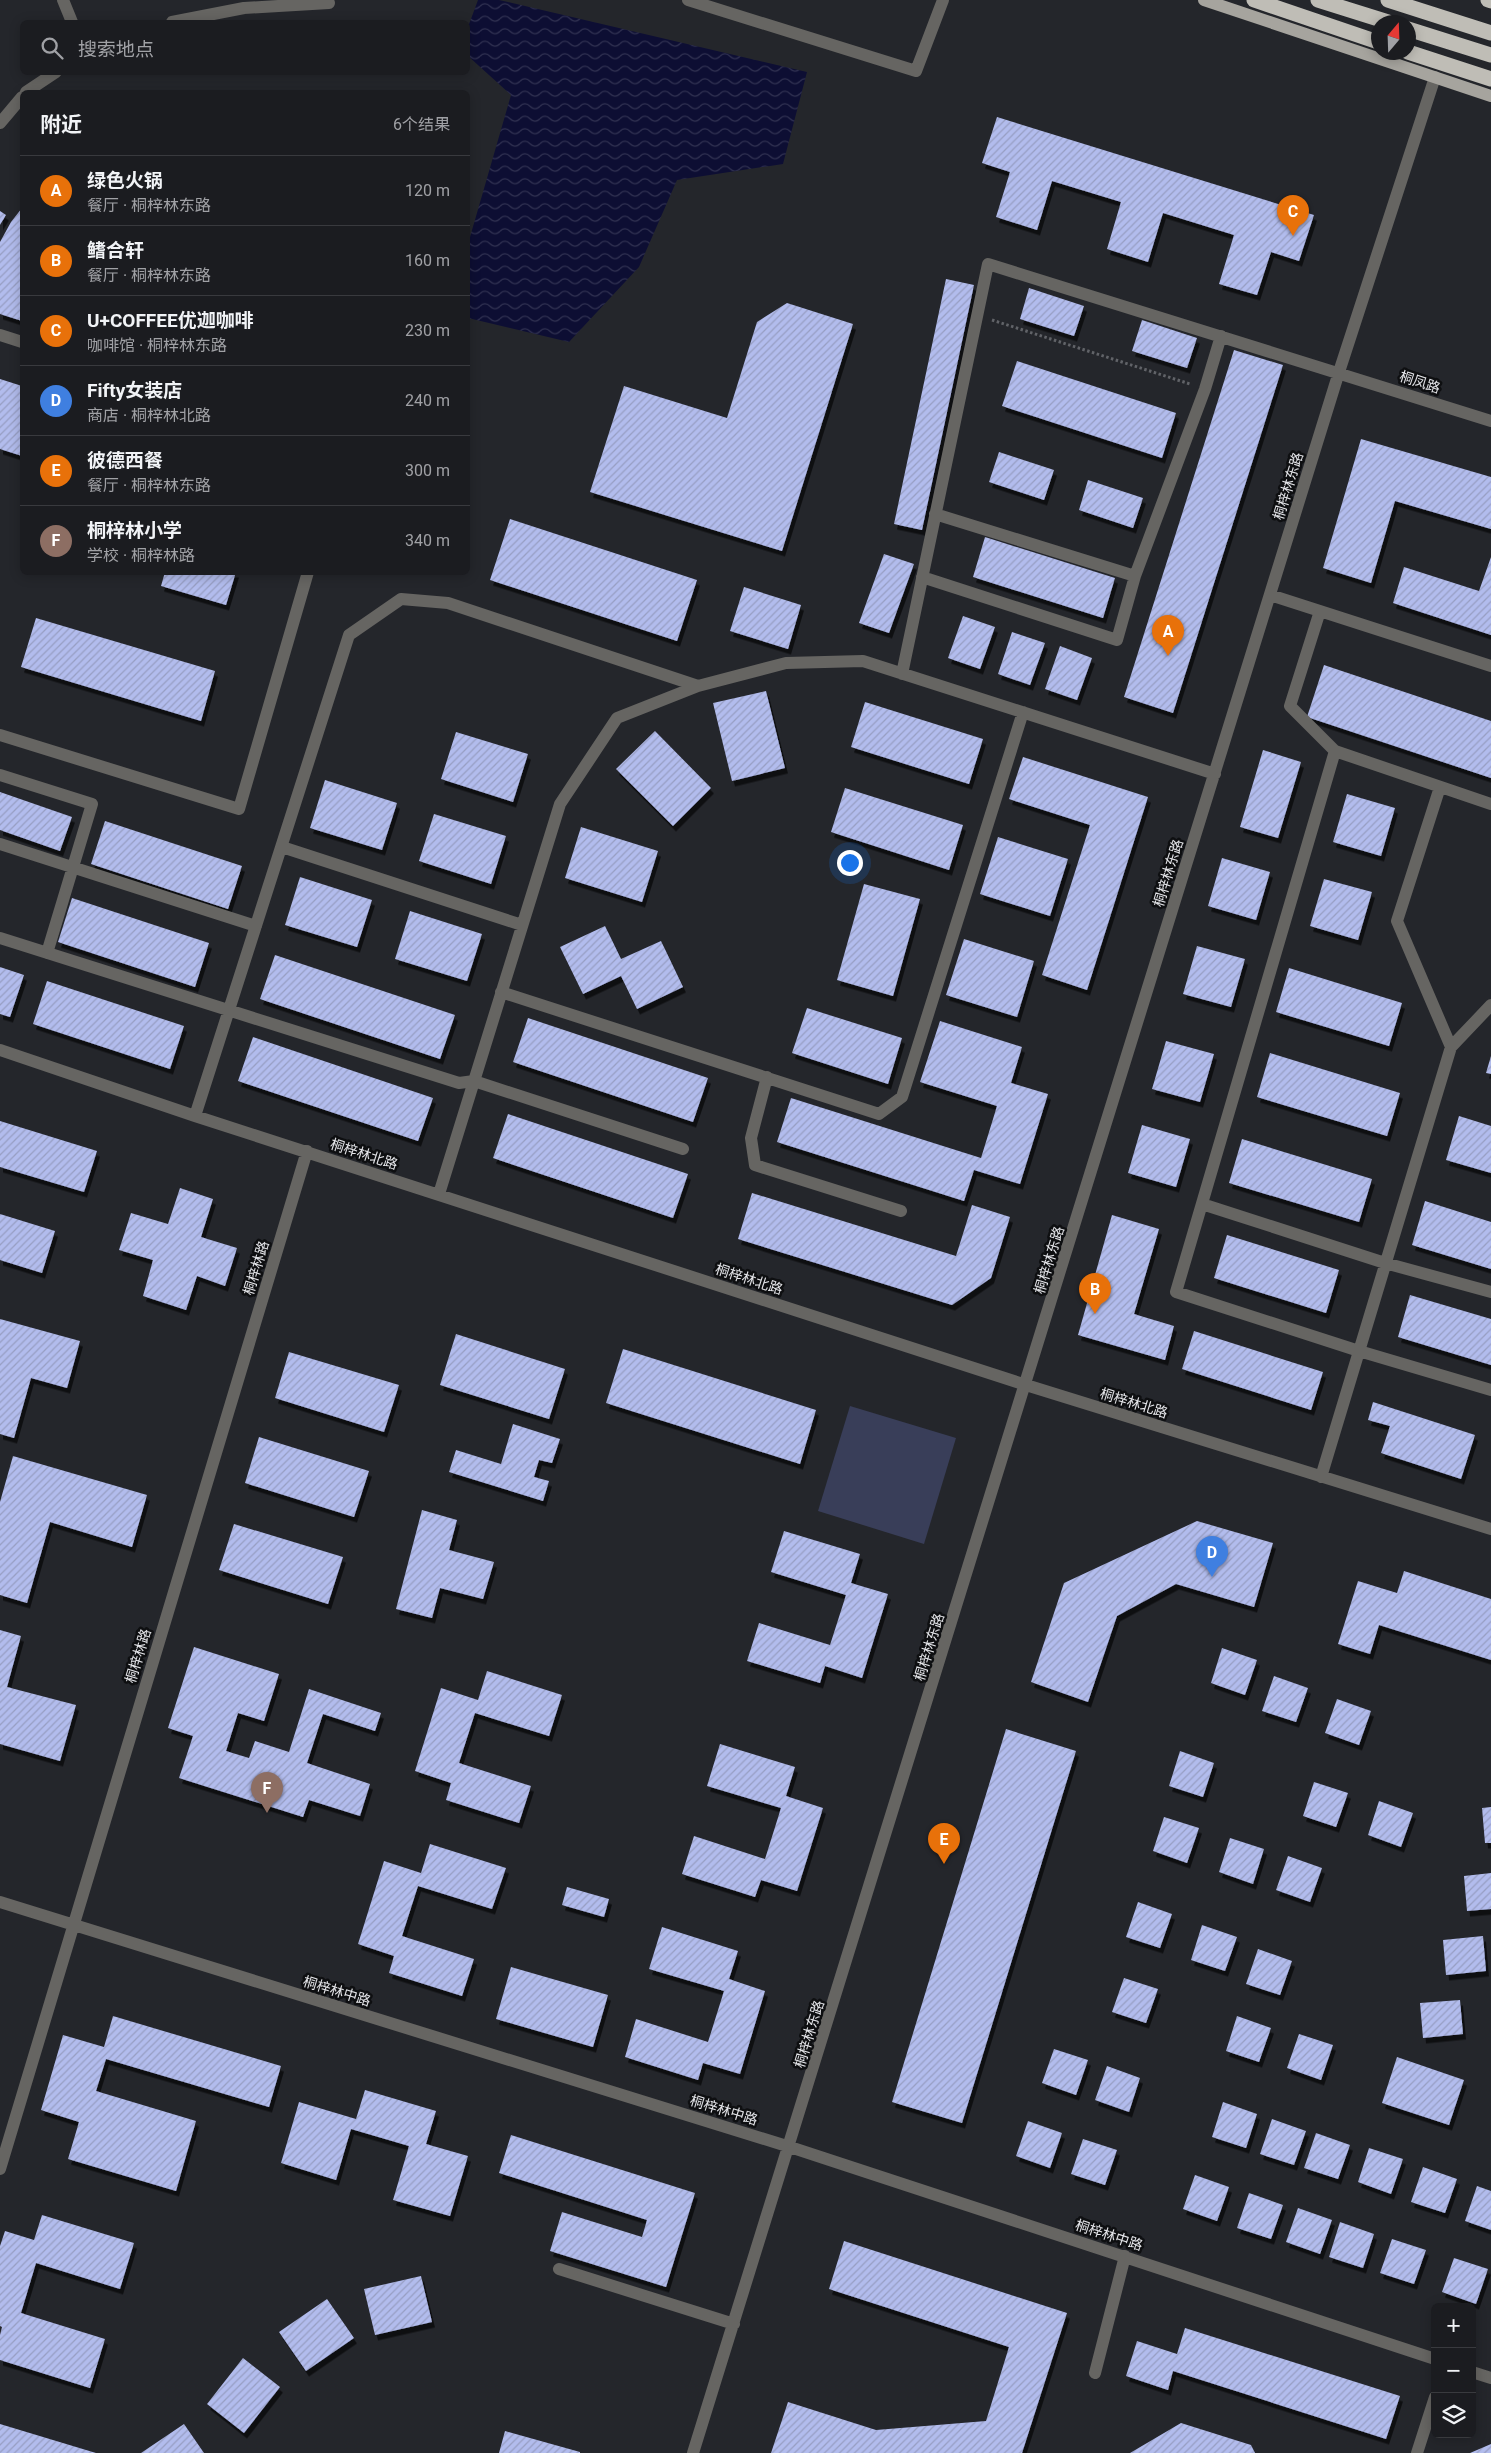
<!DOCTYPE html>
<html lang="zh">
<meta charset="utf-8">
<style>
:root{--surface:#1b1c20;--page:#28292d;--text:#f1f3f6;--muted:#a0a1a5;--line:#393a3e;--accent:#1a73e8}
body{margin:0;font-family:Roboto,"Noto Sans SC",sans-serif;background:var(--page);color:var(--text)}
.controls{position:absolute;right:15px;bottom:15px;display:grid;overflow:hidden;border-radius:8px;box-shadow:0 2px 12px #0003}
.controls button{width:45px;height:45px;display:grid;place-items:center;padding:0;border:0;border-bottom:1px solid var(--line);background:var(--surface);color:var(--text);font:25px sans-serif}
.compass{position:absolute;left:1371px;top:15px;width:45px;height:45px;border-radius:50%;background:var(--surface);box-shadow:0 2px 12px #0003;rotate:19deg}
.you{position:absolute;left:849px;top:862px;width:18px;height:18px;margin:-12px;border:4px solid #fff;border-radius:50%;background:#1a73e8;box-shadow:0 0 0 8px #1a73e833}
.badge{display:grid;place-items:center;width:32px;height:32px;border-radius:50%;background:var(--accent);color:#fff;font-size:16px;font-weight:700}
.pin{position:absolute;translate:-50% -41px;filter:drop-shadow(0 1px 2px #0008)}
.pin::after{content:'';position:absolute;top:26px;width:18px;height:15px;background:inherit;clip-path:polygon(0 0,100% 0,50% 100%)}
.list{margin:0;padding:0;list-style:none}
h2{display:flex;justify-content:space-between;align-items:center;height:65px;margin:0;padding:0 20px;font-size:21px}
h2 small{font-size:16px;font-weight:400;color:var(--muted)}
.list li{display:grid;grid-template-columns:32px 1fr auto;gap:15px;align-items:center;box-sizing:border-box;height:70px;padding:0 20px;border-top:1px solid var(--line)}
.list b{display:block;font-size:19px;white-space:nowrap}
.list p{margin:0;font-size:16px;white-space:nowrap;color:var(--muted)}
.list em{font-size:16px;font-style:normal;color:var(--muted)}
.icon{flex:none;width:28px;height:28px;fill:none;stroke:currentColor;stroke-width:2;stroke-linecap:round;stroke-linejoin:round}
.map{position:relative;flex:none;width:1491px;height:2453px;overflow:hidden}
.search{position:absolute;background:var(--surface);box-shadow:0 2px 12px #0003;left:20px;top:20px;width:450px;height:55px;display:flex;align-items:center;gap:12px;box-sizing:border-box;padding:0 18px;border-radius:8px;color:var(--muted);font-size:19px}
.panel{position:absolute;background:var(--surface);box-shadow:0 2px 12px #0003;left:20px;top:90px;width:450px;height:485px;border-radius:8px}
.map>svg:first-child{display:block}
.pitch{fill:#393e59}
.water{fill:url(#water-waves)}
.building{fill:url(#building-hatch);filter:url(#shadow)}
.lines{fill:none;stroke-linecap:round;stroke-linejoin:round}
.path{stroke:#616368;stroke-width:3;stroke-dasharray:2.5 2.5;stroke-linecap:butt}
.minor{stroke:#666562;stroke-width:12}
.major{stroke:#a6a49e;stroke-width:12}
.highway{stroke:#bfbdb6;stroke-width:15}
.labels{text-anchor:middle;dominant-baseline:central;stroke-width:5;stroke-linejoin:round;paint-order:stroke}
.street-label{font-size:14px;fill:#e5e6ea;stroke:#0e0f11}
</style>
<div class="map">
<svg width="1491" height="2453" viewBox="0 0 1491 2453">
<defs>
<pattern id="water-waves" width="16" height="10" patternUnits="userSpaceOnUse" patternTransform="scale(1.25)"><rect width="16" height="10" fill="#0d0e33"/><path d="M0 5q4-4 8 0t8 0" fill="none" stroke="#303151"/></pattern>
<pattern id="building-hatch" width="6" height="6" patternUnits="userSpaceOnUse" patternTransform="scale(1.25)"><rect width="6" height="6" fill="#b2bced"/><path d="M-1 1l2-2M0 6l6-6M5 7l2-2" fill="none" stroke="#979ec3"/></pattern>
<filter id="shadow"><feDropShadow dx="3" dy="5.5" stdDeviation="0" flood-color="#0009"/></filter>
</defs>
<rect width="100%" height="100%" fill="#24262b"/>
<path class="pitch" d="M 850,1406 L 956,1438 L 924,1544 L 818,1511 Z"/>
<path class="water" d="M 478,0 L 499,0 L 807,72 L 783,164 L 677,180 L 639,267 L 569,342 L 468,318 L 468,244 L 511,95 L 468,56 L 468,27 Z"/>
<path class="building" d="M 997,117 L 1314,215 L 1299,261 L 1271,252 L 1257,295 L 1219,284 L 1234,235 L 1163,213 L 1148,262 L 1107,249 L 1121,202 L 1052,181 L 1037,230 L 996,217 L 1010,172 L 982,163 Z
M 22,208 L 22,321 L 0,314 L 0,242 L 11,222 Z
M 0,211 L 6,215 L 0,225 Z
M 946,279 L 974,285 L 922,530 L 894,524 Z
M 1029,288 L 1084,306 L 1074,336 L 1020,319 Z
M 787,303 L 853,324 L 782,551 L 590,492 L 624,386 L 727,418 L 757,322 Z
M 1142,320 L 1197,338 L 1187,368 L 1132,351 Z
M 1234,350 L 1283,365 L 1173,713 L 1124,697 Z
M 1017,361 L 1176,413 L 1162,458 L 1002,406 Z
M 0,379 L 22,386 L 22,456 L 0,449 Z
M 1361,439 L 1491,477 L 1491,529 L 1395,501 L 1371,583 L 1323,568 Z
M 999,452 L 1054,470 L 1044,500 L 989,482 Z
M 1088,480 L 1143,498 L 1133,528 L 1079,510 Z
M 510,519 L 697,580 L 677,641 L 490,580 Z
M 985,537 L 1115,578 L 1103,618 L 973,577 Z
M 884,554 L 914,564 L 889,633 L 859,623 Z
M 1491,557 L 1491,635 L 1393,603 L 1404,567 L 1479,591 Z
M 165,572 L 236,572 L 226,605 L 161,586 Z
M 744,587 L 801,605 L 788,649 L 730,631 Z
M 963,616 L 995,627 L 980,669 L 948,658 Z
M 36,618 L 215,671 L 201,721 L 21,667 Z
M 1012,632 L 1045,643 L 1030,685 L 998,674 Z
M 1060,646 L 1092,658 L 1077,700 L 1045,689 Z
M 1324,665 L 1491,721 L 1491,778 L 1307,717 Z
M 766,691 L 785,768 L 732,781 L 713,703 Z
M 865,702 L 983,739 L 969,784 L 851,747 Z
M 655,731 L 711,788 L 673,826 L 616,769 Z
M 456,732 L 528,754 L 513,802 L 441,779 Z
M 1263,750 L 1301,762 L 1278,838 L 1240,827 Z
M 1023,757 L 1148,797 L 1087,990 L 1042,975 L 1090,825 L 1009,799 Z
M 325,780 L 397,803 L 382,850 L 310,828 Z
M 845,788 L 963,825 L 949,870 L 831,832 Z
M 0,792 L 72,817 L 60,851 L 0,830 Z
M 1347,794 L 1395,808 L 1381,856 L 1333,842 Z
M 434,814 L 506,836 L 491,884 L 419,861 Z
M 105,821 L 242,866 L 228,909 L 91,864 Z
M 581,827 L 658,851 L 642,902 L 565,878 Z
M 998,837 L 1068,859 L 1050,916 L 980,894 Z
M 1222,858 L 1270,872 L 1256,920 L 1208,906 Z
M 300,877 L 372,900 L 357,947 L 285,925 Z
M 1324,879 L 1372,892 L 1358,940 L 1310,926 Z
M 864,884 L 920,899 L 893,996 L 837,980 Z
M 72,898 L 209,943 L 195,987 L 58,942 Z
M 410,911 L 482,934 L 467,981 L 395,959 Z
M 605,926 L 621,959 L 661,941 L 683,987 L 637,1009 L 621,976 L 583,994 L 560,947 Z
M 964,939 L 1034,961 L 1017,1017 L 946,995 Z
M 1197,946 L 1245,959 L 1231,1007 L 1183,994 Z
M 275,955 L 455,1015 L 440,1059 L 260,999 Z
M 0,967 L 24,975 L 10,1017 L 0,1014 Z
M 1289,968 L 1402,1003 L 1389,1046 L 1276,1012 Z
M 47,981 L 184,1026 L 170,1069 L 33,1024 Z
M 807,1008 L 902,1038 L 888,1084 L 792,1053 Z
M 528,1018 L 708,1078 L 693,1122 L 513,1062 Z
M 940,1021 L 1022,1047 L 1011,1083 L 1048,1094 L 1020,1184 L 974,1170 L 964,1201 L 777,1142 L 791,1098 L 981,1158 L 997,1106 L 920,1082 Z
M 253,1037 L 433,1098 L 418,1141 L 238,1081 Z
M 1166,1041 L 1214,1054 L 1200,1102 L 1152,1089 Z
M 1270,1053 L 1400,1093 L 1387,1136 L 1257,1097 Z
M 1491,1056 L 1491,1074 L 1486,1073 Z
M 508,1114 L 688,1174 L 673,1218 L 493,1158 Z
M 1459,1116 L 1491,1126 L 1491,1173 L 1446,1160 Z
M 0,1121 L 97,1151 L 84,1192 L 0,1167 Z
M 1142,1125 L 1190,1139 L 1176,1187 L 1128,1173 Z
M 1242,1139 L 1372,1179 L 1359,1222 L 1229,1183 Z
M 180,1188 L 213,1199 L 201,1237 L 237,1248 L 225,1286 L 197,1276 L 186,1310 L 143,1296 L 153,1260 L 119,1250 L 131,1213 L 168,1224 Z
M 752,1193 L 956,1256 L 972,1205 L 1010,1217 L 991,1278 L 952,1305 L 738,1239 Z
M 1425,1201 L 1491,1222 L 1491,1269 L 1412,1245 Z
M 0,1214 L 55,1231 L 42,1273 L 0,1260 Z
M 1112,1215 L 1159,1229 L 1134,1314 L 1174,1326 L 1165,1360 L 1078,1335 Z
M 1227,1235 L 1339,1270 L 1326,1313 L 1214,1278 Z
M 1410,1295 L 1491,1319 L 1491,1365 L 1398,1337 Z
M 0,1319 L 80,1341 L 67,1388 L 31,1378 L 14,1438 L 0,1434 Z
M 1194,1331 L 1323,1372 L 1311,1410 L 1182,1369 Z
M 456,1334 L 565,1369 L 549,1419 L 440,1385 Z
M 623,1349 L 816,1410 L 800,1464 L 606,1403 Z
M 289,1352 L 399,1385 L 384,1432 L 275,1398 Z
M 1373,1402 L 1475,1435 L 1461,1479 L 1381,1453 L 1390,1426 L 1368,1420 Z
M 513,1424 L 560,1439 L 552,1463 L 539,1460 L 534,1477 L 549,1481 L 543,1501 L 449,1472 L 456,1450 L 501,1464 Z
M 259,1437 L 369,1471 L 354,1517 L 245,1483 Z
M 13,1456 L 147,1495 L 132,1547 L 50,1522 L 27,1603 L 0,1595 L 0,1502 Z
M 422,1510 L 457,1520 L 449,1550 L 494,1562 L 483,1599 L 440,1588 L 432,1618 L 396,1609 Z
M 1197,1521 L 1273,1543 L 1254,1607 L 1176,1584 L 1117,1616 L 1088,1702 L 1031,1682 L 1064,1583 Z
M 234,1524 L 343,1557 L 328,1604 L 219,1570 Z
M 784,1531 L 860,1554 L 851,1583 L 888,1594 L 862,1678 L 825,1666 L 820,1683 L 747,1661 L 759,1623 L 830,1645 L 846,1595 L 771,1572 Z
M 1404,1571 L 1491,1599 L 1491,1660 L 1379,1625 L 1370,1654 L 1338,1644 L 1358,1581 L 1397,1593 Z
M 0,1630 L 21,1636 L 7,1687 L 76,1705 L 60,1761 L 0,1744 Z
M 194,1647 L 279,1674 L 264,1721 L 238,1713 L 226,1751 L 249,1758 L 255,1741 L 289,1752 L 309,1689 L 381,1713 L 375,1731 L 323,1714 L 307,1763 L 370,1784 L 360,1816 L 309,1800 L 303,1817 L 179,1778 L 193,1736 L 168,1728 Z
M 1222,1648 L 1257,1660 L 1245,1695 L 1211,1683 Z
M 487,1671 L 562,1695 L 549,1736 L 475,1713 L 459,1763 L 531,1786 L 519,1823 L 446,1800 L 451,1783 L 415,1771 L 441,1688 L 478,1700 Z
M 1274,1676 L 1308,1688 L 1296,1722 L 1262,1711 Z
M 1337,1699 L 1371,1711 L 1359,1745 L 1325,1733 Z
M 1006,1729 L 1076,1751 L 962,2123 L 892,2102 Z
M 720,1744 L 795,1767 L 786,1796 L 823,1808 L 797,1891 L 761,1880 L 755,1897 L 682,1874 L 694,1836 L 765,1859 L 781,1808 L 707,1786 Z
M 1180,1751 L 1214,1763 L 1203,1797 L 1169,1786 Z
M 1314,1782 L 1348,1793 L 1336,1827 L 1303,1816 Z
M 1379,1801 L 1413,1813 L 1401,1847 L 1368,1835 Z
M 1491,1807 L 1491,1843 L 1485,1843 L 1482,1808 Z
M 1164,1817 L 1199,1828 L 1187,1863 L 1153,1851 Z
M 1230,1838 L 1264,1849 L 1253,1884 L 1219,1872 Z
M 430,1844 L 506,1868 L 492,1909 L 418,1886 L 402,1936 L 474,1959 L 462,1996 L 389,1973 L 394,1956 L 358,1944 L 384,1861 L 421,1873 Z
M 1288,1856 L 1322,1868 L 1310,1902 L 1276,1890 Z
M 1491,1873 L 1491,1909 L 1467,1911 L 1464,1876 Z
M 567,1887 L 609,1899 L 604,1917 L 562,1905 Z
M 1138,1902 L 1172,1914 L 1160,1948 L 1126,1937 Z
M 1202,1925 L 1237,1937 L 1225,1971 L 1191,1960 Z
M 662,1927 L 738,1951 L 729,1979 L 765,1991 L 740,2074 L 703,2063 L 698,2080 L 625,2057 L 636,2019 L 708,2042 L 724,1991 L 649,1969 Z
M 1483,1936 L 1486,1971 L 1446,1975 L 1443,1940 Z
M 1258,1949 L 1292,1961 L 1280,1995 L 1246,1984 Z
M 511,1967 L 608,1995 L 593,2047 L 496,2019 Z
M 1124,1978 L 1158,1989 L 1146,2023 L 1112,2012 Z
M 1460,2000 L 1463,2034 L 1423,2038 L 1420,2003 Z
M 113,2016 L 281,2066 L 269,2107 L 106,2059 L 96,2091 L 196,2121 L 176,2191 L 68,2159 L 79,2122 L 41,2110 L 63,2035 L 104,2047 Z
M 1237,2016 L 1271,2028 L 1259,2062 L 1226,2051 Z
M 1299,2034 L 1333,2045 L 1321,2080 L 1287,2068 Z
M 1054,2049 L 1088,2060 L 1076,2095 L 1042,2083 Z
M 1397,2057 L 1464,2080 L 1449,2125 L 1382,2103 Z
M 1107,2066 L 1140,2078 L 1129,2112 L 1095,2100 Z
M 365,2090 L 436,2111 L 426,2144 L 468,2156 L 450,2216 L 393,2200 L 409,2146 L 351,2129 L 336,2180 L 281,2163 L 299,2102 L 356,2119 Z
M 1223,2102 L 1257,2114 L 1246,2148 L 1212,2137 Z
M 1272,2119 L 1306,2131 L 1294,2165 L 1260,2154 Z
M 1028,2121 L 1062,2133 L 1050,2168 L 1016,2156 Z
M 1316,2133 L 1350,2145 L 1338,2179 L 1304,2168 Z
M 511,2135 L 695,2193 L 666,2287 L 550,2251 L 562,2212 L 642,2237 L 647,2220 L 499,2173 Z
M 1083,2139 L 1117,2150 L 1105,2185 L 1071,2174 Z
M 1369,2148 L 1403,2159 L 1391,2194 L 1358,2182 Z
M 1423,2167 L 1457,2179 L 1445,2213 L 1411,2202 Z
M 1195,2175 L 1229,2187 L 1217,2221 L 1183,2209 Z
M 1477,2186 L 1491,2191 L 1491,2230 L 1465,2221 Z
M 1249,2193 L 1283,2205 L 1271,2239 L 1237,2228 Z
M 1298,2208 L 1332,2220 L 1320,2254 L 1286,2242 Z
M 42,2215 L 134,2243 L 120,2289 L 36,2263 L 21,2313 L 105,2339 L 90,2388 L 0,2360 L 0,2335 L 2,2327 L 0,2326 L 0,2246 L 5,2231 L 34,2240 Z
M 1340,2222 L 1374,2234 L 1363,2268 L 1329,2257 Z
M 1392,2239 L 1426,2250 L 1414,2284 L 1380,2273 Z
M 844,2241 L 1067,2313 L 1022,2453 L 771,2453 L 788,2402 L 876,2430 L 986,2421 L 1009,2347 L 829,2289 Z
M 1454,2258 L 1488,2269 L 1476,2304 L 1442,2292 Z
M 421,2276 L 432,2322 L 375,2335 L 364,2289 Z
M 327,2299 L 354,2338 L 306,2371 L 279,2332 Z
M 1185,2328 L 1400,2396 L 1386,2439 L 1173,2371 L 1168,2390 L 1126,2376 L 1137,2341 L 1177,2354 Z
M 243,2358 L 280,2387 L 244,2433 L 207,2404 Z
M 1181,2423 L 1251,2445 L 1255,2453 L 1130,2453 Z
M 0,2424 L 96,2453 L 0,2453 Z
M 184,2424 L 204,2453 L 141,2453 Z
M 505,2431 L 580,2452 L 580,2453 L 499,2453 Z
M 1491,2444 L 1491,2453 L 1470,2453 Z"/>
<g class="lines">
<path class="path" d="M 992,320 L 1190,384"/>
<path class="minor" d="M 63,0 L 72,22
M 688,0 L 916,71 L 943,0
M 172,22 L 244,8 L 329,3
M 26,92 L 56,72
M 0,123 L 22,97
M 0,335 L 22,342
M 1135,576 L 1205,389 L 1221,336
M 922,577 L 1117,640 L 1135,576 L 935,514
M 1270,595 L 1491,666
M 1320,611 L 1290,706 L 1335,751 L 1491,804
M 902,674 L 988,264 L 1491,421
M 0,735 L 239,809 L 308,572
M 1335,751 L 1176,1292 L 1359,1351 L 1491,1390
M 0,775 L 92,804 L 47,953
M 1440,787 L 1397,921 L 1451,1047
M 0,844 L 256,926
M 282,847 L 522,925
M 0,938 L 459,1083 L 474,1081 L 683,1149
M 501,992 L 879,1114 L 902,1097 L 1023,712
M 0,1050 L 195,1116 L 1026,1385 L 1491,1529
M 767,1077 L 751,1138 L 755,1165 L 901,1211
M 195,1116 L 349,635 L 401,599 L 448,603 L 698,686
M 439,1194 L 560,804 L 617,718 L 698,686 L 786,663 L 863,661 L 1215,774
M 1202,1204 L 1385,1263 L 1491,1292
M 1321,1477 L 1451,1047 L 1491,1005
M 0,1902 L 790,2147 L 1435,2359
M 0,2169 L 307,1151
M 559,2269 L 734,2324
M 1472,2372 L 1491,2378
M 1095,2373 L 1125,2256
M 693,2453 L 1339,372 L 1435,77
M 1417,2453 L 1435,2397"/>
<path class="major" d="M 1204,0 L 1491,96"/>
<path class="highway" d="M 1254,0 L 1378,42
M 1318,0 L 1388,22
M 1388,0 L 1491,33
M 1488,0 L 1491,1
M 1408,29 L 1491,55
M 1408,52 L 1491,79"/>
</g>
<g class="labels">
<g class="street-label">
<text transform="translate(1420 382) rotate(18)">桐凤路</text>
<text transform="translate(1288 486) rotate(-73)">桐梓林东路</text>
<text transform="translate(1168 873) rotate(-73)">桐梓林东路</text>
<text transform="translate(364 1154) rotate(18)">桐梓林北路</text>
<text transform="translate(1049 1260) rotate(-73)">桐梓林东路</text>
<text transform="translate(256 1268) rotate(-73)">桐梓林路</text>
<text transform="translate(749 1279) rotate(18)">桐梓林北路</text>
<text transform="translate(1134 1403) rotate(17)">桐梓林北路</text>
<text transform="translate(929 1647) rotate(-73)">桐梓林东路</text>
<text transform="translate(138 1656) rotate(-73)">桐梓林路</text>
<text transform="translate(337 1991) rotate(17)">桐梓林中路</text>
<text transform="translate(809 2034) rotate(-73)">桐梓林东路</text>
<text transform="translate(724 2110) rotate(17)">桐梓林中路</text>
<text transform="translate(1109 2235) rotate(18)">桐梓林中路</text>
</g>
</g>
</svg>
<div class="controls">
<button>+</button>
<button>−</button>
<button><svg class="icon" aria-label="layers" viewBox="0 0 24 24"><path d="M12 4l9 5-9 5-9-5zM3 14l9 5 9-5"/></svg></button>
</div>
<svg class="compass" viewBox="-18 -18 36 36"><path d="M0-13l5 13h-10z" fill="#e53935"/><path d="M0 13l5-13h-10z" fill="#a0a1a5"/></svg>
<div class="you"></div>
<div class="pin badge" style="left:1168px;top:656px;background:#e8710a">A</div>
<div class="pin badge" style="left:1095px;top:1314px;background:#e8710a">B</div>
<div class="pin badge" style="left:1293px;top:236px;background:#e8710a">C</div>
<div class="pin badge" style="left:1212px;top:1577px;background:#3f7fe0">D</div>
<div class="pin badge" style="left:944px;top:1864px;background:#e8710a">E</div>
<div class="pin badge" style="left:267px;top:1813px;background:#8d6e63">F</div>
<div class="search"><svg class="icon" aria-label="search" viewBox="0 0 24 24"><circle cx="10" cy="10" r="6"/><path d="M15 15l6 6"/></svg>搜索地点</div>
<section class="panel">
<h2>附近<small>6个结果</small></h2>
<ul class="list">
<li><span class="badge" style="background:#e8710a">A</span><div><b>绿色火锅</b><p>餐厅 · 桐梓林东路</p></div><em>120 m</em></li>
<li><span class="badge" style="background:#e8710a">B</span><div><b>鳍合轩</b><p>餐厅 · 桐梓林东路</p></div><em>160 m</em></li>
<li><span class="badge" style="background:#e8710a">C</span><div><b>U+COFFEE优迦咖啡</b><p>咖啡馆 · 桐梓林东路</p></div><em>230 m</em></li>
<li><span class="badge" style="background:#3f7fe0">D</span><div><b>Fifty女装店</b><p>商店 · 桐梓林北路</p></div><em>240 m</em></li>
<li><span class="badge" style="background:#e8710a">E</span><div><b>彼德西餐</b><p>餐厅 · 桐梓林东路</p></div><em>300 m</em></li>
<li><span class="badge" style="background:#8d6e63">F</span><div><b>桐梓林小学</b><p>学校 · 桐梓林路</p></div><em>340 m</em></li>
</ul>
</section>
</div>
